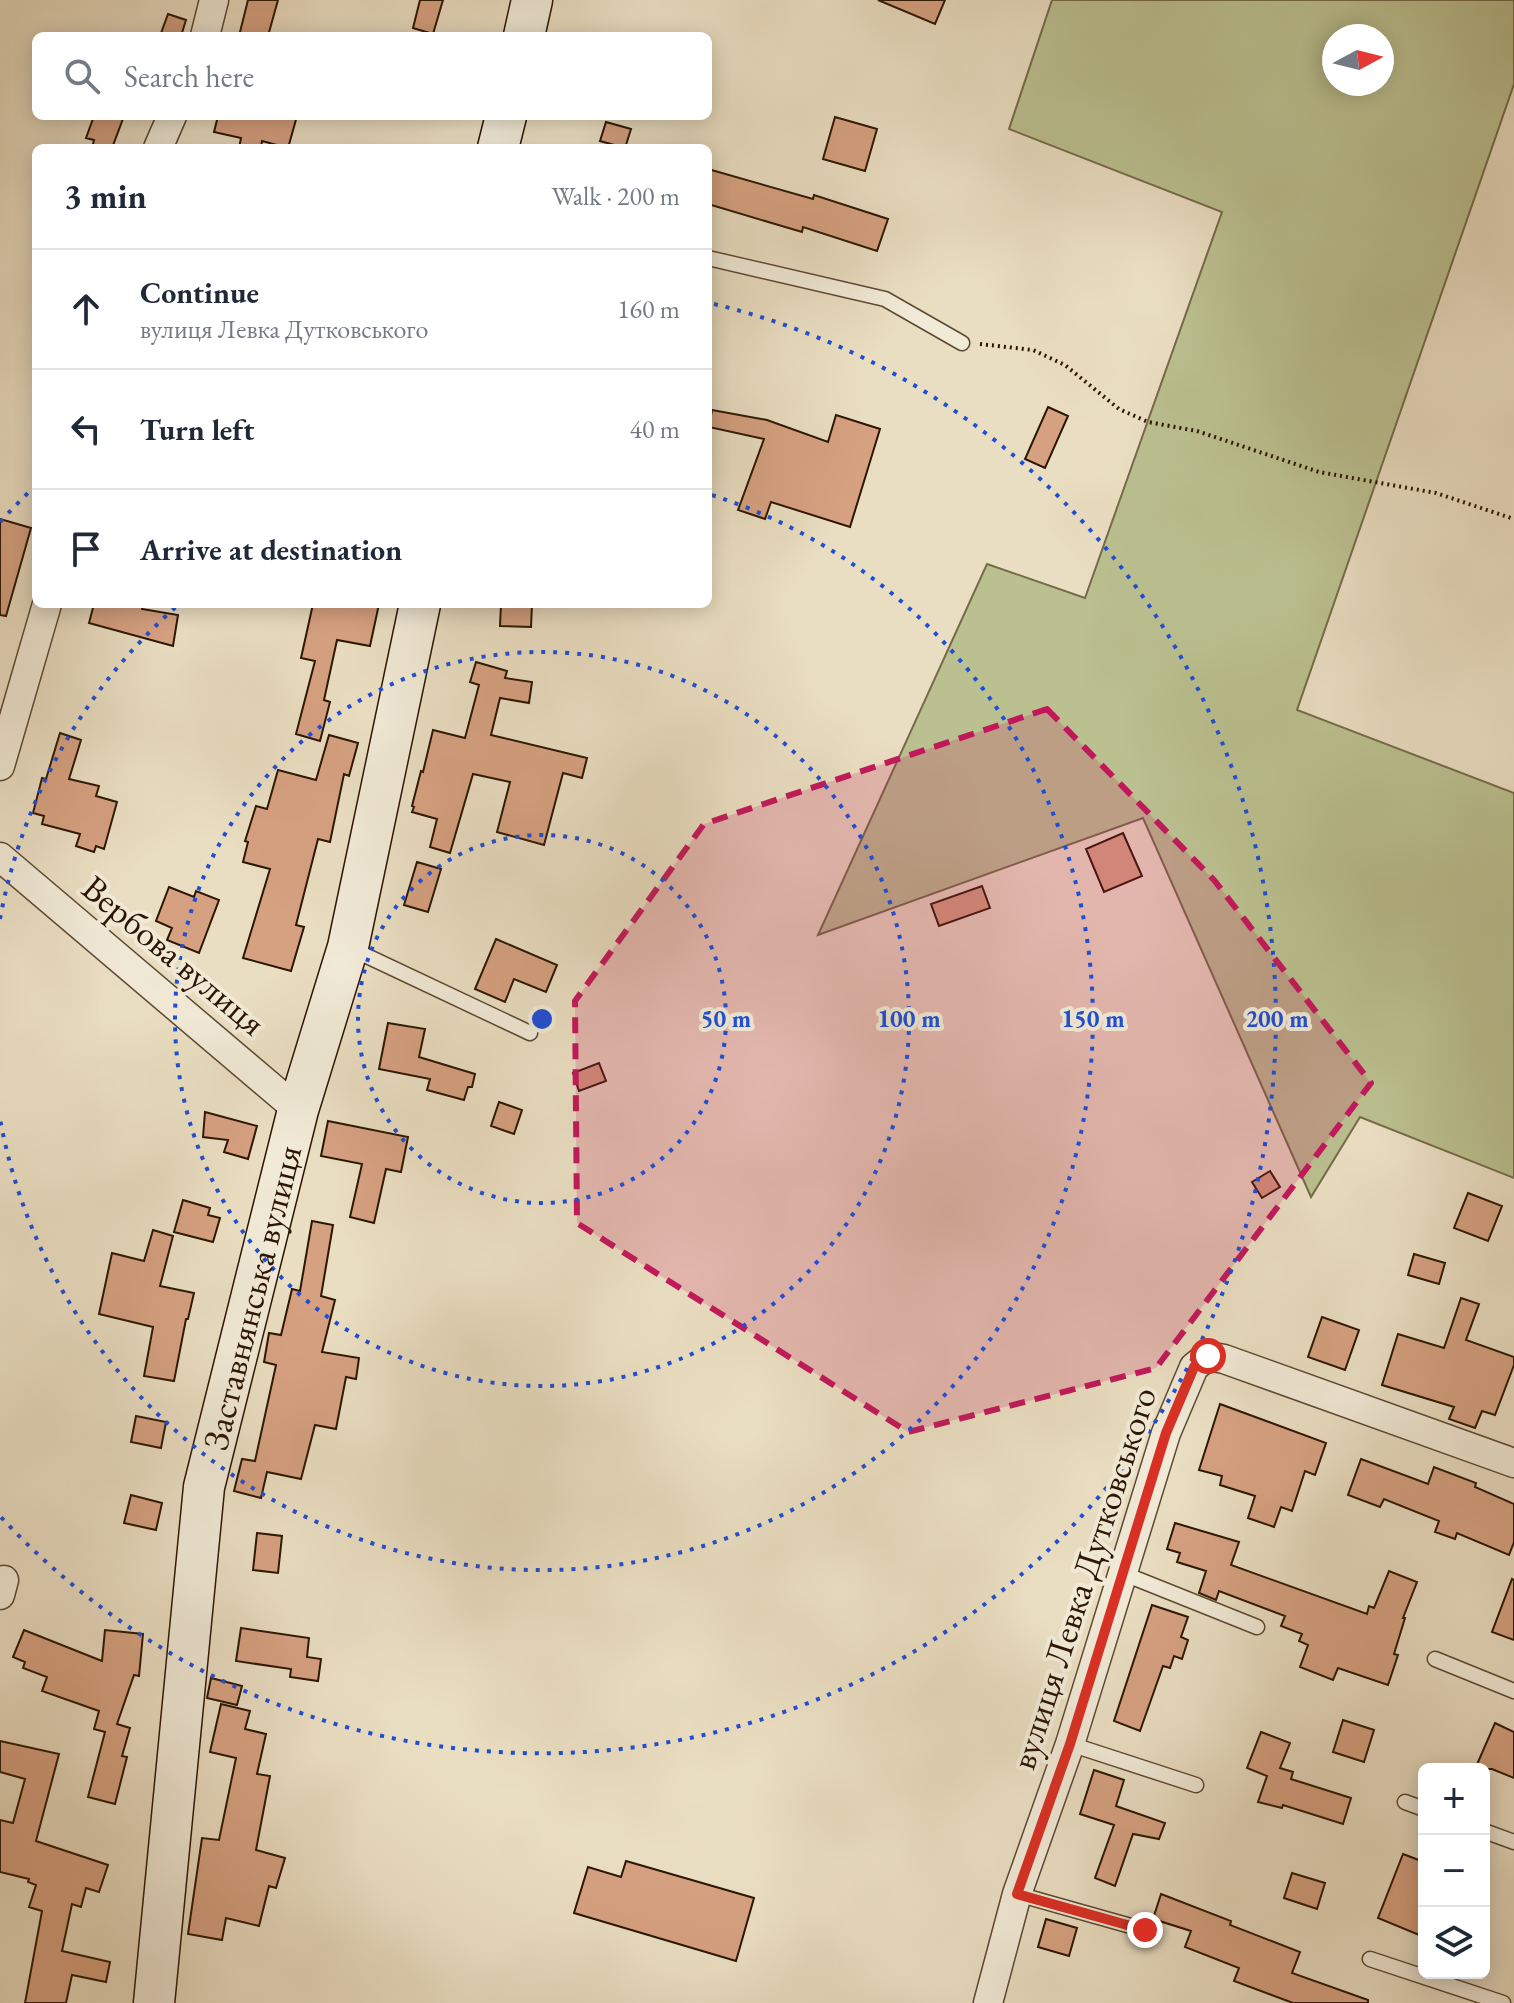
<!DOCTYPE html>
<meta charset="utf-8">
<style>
:root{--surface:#fff;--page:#f2f2f3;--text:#1f2937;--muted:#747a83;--line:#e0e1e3}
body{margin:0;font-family:"EB Garamond",serif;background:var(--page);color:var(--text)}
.controls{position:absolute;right:24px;bottom:24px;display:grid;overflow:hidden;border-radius:12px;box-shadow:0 4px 20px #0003}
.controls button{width:72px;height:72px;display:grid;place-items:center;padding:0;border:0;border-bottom:2px solid var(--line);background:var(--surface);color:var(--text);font:40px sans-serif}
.compass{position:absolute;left:1322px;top:24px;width:72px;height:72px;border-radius:50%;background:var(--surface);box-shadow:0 4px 20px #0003;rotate:83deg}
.stop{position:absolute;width:24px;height:24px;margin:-18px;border:6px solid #d93025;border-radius:50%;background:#fff}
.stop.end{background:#d93025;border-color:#fff;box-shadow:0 2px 8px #0008}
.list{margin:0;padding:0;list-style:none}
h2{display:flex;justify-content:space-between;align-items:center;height:104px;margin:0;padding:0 32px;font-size:34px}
h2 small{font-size:26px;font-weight:400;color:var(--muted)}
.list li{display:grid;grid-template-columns:52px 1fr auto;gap:24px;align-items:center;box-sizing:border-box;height:120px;padding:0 32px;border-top:2px solid var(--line)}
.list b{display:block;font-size:30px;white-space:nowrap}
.list p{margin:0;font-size:26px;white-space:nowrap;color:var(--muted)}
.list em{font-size:26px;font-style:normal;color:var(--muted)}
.icon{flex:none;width:44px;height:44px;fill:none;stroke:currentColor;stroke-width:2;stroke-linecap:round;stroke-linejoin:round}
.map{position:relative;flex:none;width:1514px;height:2003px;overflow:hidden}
.search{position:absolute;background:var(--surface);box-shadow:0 4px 20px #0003;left:32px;top:32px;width:680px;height:88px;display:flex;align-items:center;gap:20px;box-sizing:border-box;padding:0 28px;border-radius:12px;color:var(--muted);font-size:30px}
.panel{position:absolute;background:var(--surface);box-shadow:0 4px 20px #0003;left:32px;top:144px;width:680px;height:464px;border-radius:12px}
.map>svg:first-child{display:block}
.green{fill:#bbc090;stroke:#746b49;stroke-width:2;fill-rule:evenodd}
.building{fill:#d6a181;stroke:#2c1602;stroke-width:2}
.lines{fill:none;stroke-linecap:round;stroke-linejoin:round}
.lane-casing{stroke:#5c4832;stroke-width:17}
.street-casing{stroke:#5c4832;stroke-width:31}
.secondary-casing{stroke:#2c1602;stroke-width:43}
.path{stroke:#2c1602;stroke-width:4;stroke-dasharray:2 4;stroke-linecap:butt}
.lane{stroke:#f1ead7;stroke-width:14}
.street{stroke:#f1ead7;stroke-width:28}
.secondary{stroke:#f1ead7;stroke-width:40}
.route{stroke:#d93025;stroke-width:10}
.marked{fill:#c2185b;fill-opacity:0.2;stroke:#c2185b;stroke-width:6;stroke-dasharray:16 10;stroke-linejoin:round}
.ring{fill:none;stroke:#1d4ed8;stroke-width:4;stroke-dasharray:4 8}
.labels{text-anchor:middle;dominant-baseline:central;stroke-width:8;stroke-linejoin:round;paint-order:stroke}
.street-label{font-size:36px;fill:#2c1602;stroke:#f1ead7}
.centre{fill:#1d4ed8;stroke:#f1ead7;stroke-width:4}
.ring-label{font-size:24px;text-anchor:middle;font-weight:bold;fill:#1d4ed8;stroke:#f1ead7;stroke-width:8;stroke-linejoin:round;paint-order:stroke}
</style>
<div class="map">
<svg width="1514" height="2003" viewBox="0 0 1514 2003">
<rect width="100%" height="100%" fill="#eadec2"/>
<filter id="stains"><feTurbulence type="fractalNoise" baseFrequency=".0025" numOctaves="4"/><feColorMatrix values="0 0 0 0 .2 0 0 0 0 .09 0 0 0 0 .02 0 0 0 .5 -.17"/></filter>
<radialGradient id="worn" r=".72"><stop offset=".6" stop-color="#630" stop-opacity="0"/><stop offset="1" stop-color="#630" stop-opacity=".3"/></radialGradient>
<path class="green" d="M 1052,0 L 1514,0 L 1514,84 L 1297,710 L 1514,793 L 1514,1178 L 1360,1117 L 1311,1197 L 1143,818 L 818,935 L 987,564 L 1085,598 L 1222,212 L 1009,129 ZM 1334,36 L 1382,36 L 1382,84 L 1334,84 Z"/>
<path class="building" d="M 248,0 L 278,0 L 268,36 L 239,36 Z
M 420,0 L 443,0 L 433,34 L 413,28 Z
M 878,0 L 945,0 L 935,24 Z
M 168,14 L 186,20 L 181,36 L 160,36 Z
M 94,116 L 124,116 L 112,148 L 92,148 L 94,140 L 86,138 Z
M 218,116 L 297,116 L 288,148 L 262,141 L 261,148 L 239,148 L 241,138 L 214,132 Z
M 835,117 L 877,129 L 865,171 L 823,159 Z
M 606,122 L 631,129 L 625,148 L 600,141 Z
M 708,169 L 813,199 L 814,195 L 888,219 L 877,251 L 803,227 L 802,232 L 708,204 Z
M 1048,407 L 1068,416 L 1045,468 L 1025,459 Z
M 712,410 L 767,420 L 828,442 L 836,415 L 880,429 L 850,527 L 771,502 L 765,519 L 738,510 L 764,439 L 709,427 Z
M 0,519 L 31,528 L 6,616 L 0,615 Z
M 94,604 L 143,604 L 142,609 L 178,615 L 173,646 L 89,623 Z
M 313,604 L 379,604 L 370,646 L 337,640 L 324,700 L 330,702 L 320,741 L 296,734 L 315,661 L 301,658 Z
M 501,604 L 532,604 L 531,627 L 500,626 Z
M 476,662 L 507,671 L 505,678 L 532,682 L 529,703 L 500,698 L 491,735 L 587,758 L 582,778 L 563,773 L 544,845 L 497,832 L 510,782 L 473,774 L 450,853 L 430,847 L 437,819 L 412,812 L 414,807 L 412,806 L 421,771 L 423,772 L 433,730 L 465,738 L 479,685 L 470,682 Z
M 60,733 L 81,740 L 69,779 L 99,786 L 96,796 L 117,802 L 104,849 L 96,846 L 94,852 L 76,846 L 80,834 L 42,824 L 44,816 L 33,813 L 42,778 L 46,779 Z
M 329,735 L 358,743 L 349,776 L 344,774 L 330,842 L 318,839 L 296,925 L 304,927 L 291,971 L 243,958 L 270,869 L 243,862 L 248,842 L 245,841 L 256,806 L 267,809 L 278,770 L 316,780 Z
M 1123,833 L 1142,876 L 1104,892 L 1086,849 Z
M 417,862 L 441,869 L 428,912 L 404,905 Z
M 982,886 L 990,908 L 939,926 L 931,904 Z
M 169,887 L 194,897 L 196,891 L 219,900 L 199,953 L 167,940 L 172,928 L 156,921 Z
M 496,939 L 557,965 L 546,992 L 514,979 L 505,1002 L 475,989 Z
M 388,1023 L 425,1029 L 419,1057 L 475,1074 L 472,1087 L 468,1087 L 464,1100 L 427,1090 L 430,1079 L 379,1069 Z
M 599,1063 L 606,1081 L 579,1091 L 573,1073 Z
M 499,1102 L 522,1110 L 514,1134 L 491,1126 Z
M 205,1112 L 257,1126 L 248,1159 L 224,1152 L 228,1140 L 203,1137 Z
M 328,1121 L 408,1137 L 401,1172 L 386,1169 L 374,1223 L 350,1217 L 362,1164 L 321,1156 Z
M 1270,1171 L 1280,1187 L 1262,1198 L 1252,1182 Z
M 1468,1193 L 1502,1206 L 1488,1241 L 1454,1228 Z
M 183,1200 L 210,1208 L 208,1215 L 220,1218 L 213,1242 L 174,1232 Z
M 312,1221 L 333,1225 L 321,1296 L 335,1300 L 322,1352 L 359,1358 L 356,1379 L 346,1377 L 336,1429 L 315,1425 L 301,1479 L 267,1472 L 261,1498 L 234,1491 L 242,1459 L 255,1461 L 276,1365 L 264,1362 L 269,1333 L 281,1335 L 292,1289 L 300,1291 Z
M 153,1230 L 173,1236 L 160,1286 L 194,1293 L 188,1319 L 186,1319 L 174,1381 L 144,1376 L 153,1327 L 99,1314 L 112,1253 L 144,1261 Z
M 1414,1254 L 1445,1263 L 1439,1284 L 1408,1275 Z
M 1461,1298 L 1479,1304 L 1466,1340 L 1514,1357 L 1514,1365 L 1495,1415 L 1482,1411 L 1475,1428 L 1449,1419 L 1454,1407 L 1382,1385 L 1398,1334 L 1444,1348 Z
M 1322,1317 L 1359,1330 L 1345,1370 L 1308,1357 Z
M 1220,1404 L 1326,1443 L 1315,1475 L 1305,1471 L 1292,1511 L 1281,1507 L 1274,1527 L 1248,1518 L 1255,1496 L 1220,1485 L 1222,1476 L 1199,1470 Z
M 136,1416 L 166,1422 L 161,1448 L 131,1442 Z
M 1361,1459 L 1428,1484 L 1434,1467 L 1476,1483 L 1475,1487 L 1514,1504 L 1514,1542 L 1509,1555 L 1457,1533 L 1455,1539 L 1435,1532 L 1439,1521 L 1384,1499 L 1380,1507 L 1348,1495 Z
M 131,1495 L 162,1503 L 156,1530 L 124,1523 Z
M 1175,1523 L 1239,1542 L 1231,1565 L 1367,1614 L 1369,1606 L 1374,1608 L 1389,1571 L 1417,1582 L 1403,1618 L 1405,1618 L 1394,1654 L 1398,1655 L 1388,1685 L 1338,1668 L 1333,1680 L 1300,1667 L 1308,1645 L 1299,1641 L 1302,1634 L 1281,1626 L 1285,1616 L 1219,1591 L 1216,1600 L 1199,1593 L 1206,1571 L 1177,1562 L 1180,1553 L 1167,1549 Z
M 257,1533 L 282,1536 L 278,1573 L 253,1570 Z
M 1512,1579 L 1514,1580 L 1514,1640 L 1492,1632 Z
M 1152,1605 L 1188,1617 L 1181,1637 L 1188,1640 L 1182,1659 L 1174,1656 L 1170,1668 L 1163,1666 L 1140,1731 L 1114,1721 Z
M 241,1628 L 309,1638 L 307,1657 L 321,1659 L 318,1681 L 290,1677 L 291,1669 L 236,1661 Z
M 24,1630 L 102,1661 L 105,1630 L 143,1634 L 139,1676 L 134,1675 L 117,1724 L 130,1728 L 122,1756 L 127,1757 L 115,1804 L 88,1797 L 105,1732 L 94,1729 L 99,1711 L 42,1691 L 47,1677 L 23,1668 L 25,1662 L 13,1657 Z
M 211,1678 L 242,1686 L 237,1705 L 207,1698 Z
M 221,1704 L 250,1711 L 245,1729 L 266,1734 L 257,1774 L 270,1776 L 256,1850 L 285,1858 L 276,1888 L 269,1886 L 259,1926 L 226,1918 L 222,1940 L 188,1934 L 202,1838 L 219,1840 L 236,1758 L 210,1752 Z
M 1343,1720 L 1374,1730 L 1364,1762 L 1333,1752 Z
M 1495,1723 L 1514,1732 L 1514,1778 L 1492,1769 L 1475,1769 Z
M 1261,1732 L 1290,1743 L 1280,1768 L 1293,1772 L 1291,1779 L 1351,1798 L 1343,1824 L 1283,1805 L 1282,1808 L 1258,1802 L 1267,1776 L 1247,1768 Z
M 0,1741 L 59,1754 L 36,1841 L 108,1865 L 99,1892 L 86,1888 L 81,1907 L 72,1904 L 62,1951 L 110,1962 L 106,1982 L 72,1975 L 66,2003 L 25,2003 L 42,1911 L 29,1907 L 36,1885 L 28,1882 L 29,1879 L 0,1872 L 0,1820 L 13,1823 L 25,1779 L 0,1772 Z
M 1094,1770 L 1124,1780 L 1116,1806 L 1165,1823 L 1159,1839 L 1133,1834 L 1115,1886 L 1095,1878 L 1114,1825 L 1080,1814 Z
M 1403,1854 L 1424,1862 L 1424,1937 L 1378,1918 Z
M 626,1861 L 754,1898 L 736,1961 L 574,1913 L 588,1867 L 621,1877 Z
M 1292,1873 L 1325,1883 L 1317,1909 L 1284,1898 Z
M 1161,1894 L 1231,1921 L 1230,1925 L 1300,1952 L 1292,1973 L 1368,2000 L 1368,2003 L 1293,2003 L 1234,1981 L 1239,1968 L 1185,1947 L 1191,1931 L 1153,1919 Z
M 1046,1919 L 1077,1928 L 1069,1956 L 1038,1947 Z"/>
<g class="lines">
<g class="lane-casing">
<path id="lane" d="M 708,258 L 885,299 L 962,343
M 352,949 L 530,1033
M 1122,1573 L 1257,1627
M 1435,1659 L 1514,1691
M 1070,1744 L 1196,1785
M 1405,1802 L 1424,1809
M 1484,1831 L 1514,1842
M 1017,1894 L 1145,1930
M 1370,1959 L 1503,2003"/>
</g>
<g class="street-casing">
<path id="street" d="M 205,36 L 214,0
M 158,148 L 172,116
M 0,766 L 47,604
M 0,857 L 298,1110
M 0,1595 L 4,1580
M 988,2003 L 1017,1894 L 1070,1744 L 1166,1433 L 1194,1367 L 1208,1356 L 1224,1359 L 1514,1463"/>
</g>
<g class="secondary-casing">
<g id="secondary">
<path d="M 524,36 L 532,0"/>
<path d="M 498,148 L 506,116"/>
<path id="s1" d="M 154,2003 L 204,1487 L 298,1110 L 348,947 L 420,604"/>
</g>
</g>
<path class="path" d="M 980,344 L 1033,350 L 1065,365 L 1119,409 L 1148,422 L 1197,431 L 1319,472 L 1436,493 L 1514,519"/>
<use href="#lane" class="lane"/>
<use href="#street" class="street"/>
<use href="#secondary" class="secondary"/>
</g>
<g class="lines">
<path class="route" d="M 1145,1930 L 1017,1894 L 1070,1744 L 1166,1433 L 1194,1367 L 1208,1356"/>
</g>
<path class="marked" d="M 1047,709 L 1214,880 L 1371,1083 L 1156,1368 L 908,1432 L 577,1223 L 575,1001 L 704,824 Z"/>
<g class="ring">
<circle cx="542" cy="1019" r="184"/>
<circle cx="542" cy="1019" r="367"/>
<path d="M0 919A551 551 0 0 1 177 606M712 495A551 551 0 1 1 0 1119"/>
<path d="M0 522A735 735 0 0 1 31 490M714 304A735 735 0 1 1 0 1516"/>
</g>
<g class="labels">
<g class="street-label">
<text transform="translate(174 955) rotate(40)">Вербова вулиця</text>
<text stroke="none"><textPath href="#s1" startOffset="714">Заставнянська вулиця</textPath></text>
<text transform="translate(1083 1578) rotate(-72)">вулиця Левка Дутковського</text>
</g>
</g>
<circle cx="542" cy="1019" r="12" class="centre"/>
<g class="ring-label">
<text x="726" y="1027">50 m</text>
<text x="909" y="1027">100 m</text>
<text x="1093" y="1027">150 m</text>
<text x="1277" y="1027">200 m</text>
</g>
<rect width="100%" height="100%" filter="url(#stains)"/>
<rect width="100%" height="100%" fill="url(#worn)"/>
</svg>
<div class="controls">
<button>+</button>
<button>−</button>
<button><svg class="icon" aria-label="layers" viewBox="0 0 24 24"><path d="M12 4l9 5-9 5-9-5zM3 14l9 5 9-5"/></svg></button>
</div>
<svg class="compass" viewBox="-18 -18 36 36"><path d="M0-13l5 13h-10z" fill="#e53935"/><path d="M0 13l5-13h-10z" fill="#747a83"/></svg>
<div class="stop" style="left:1208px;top:1356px"></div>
<div class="stop end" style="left:1145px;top:1930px"></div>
<div class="search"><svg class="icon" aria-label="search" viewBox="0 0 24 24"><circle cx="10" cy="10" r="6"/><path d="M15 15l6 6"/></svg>Search here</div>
<section class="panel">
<h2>3 min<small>Walk · 200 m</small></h2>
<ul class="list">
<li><svg class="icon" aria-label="ahead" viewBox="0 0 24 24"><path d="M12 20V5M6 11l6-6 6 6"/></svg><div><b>Continue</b><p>вулиця Левка Дутковського</p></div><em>160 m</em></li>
<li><svg class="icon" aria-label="left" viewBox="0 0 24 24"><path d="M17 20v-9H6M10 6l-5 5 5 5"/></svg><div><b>Turn left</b></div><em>40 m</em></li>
<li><svg class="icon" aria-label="arrive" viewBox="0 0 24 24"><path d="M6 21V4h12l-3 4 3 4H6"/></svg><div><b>Arrive at destination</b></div></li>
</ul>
</section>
</div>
